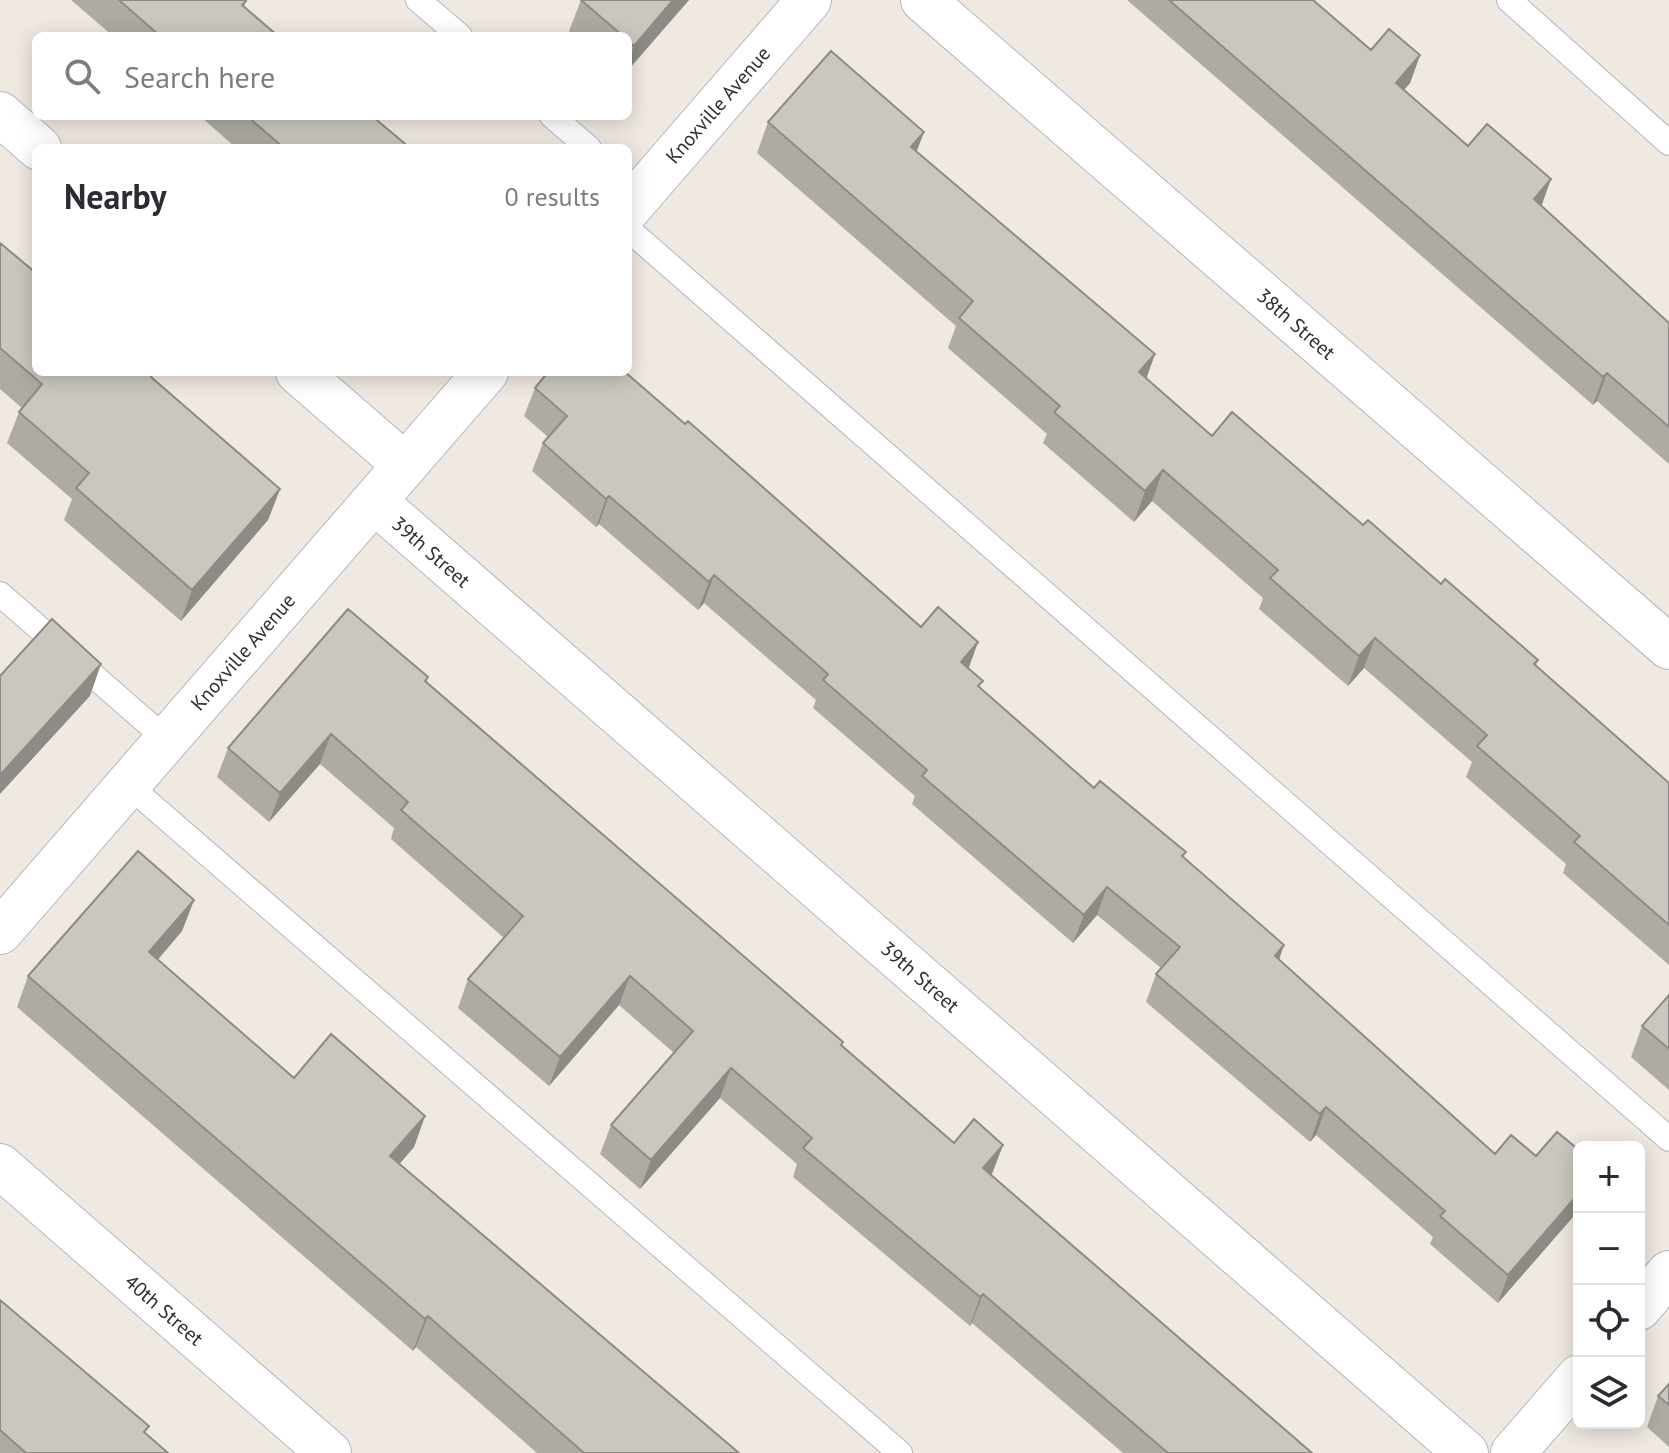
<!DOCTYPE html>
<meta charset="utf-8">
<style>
:root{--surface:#fff;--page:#f7f7f7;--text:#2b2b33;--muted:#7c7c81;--line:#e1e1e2}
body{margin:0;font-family:"PT Sans",sans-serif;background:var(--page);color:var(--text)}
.controls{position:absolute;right:24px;bottom:24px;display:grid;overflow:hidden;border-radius:12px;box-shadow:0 4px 20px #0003}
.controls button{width:72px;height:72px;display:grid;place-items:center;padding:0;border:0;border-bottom:2px solid var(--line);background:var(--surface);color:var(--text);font:40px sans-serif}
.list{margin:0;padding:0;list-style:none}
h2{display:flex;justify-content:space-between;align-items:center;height:104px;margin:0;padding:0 32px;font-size:34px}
h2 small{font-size:26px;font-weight:400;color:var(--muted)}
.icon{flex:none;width:44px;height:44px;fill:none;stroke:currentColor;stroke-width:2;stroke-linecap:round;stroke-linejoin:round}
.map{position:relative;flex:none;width:1669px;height:1453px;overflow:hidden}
.search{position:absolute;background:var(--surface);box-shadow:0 4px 20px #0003;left:32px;top:32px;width:600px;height:88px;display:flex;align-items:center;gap:20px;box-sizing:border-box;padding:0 28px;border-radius:12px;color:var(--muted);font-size:30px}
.panel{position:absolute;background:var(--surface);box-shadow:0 4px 20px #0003;left:32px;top:144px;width:600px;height:232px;border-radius:12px}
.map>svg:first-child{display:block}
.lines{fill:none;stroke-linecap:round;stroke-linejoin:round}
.lane-casing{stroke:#b4b7c1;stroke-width:26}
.street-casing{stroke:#b4b7c1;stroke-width:46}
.lane{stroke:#fff;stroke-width:24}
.street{stroke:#fff;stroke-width:44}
.wall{fill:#afaba4}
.shaded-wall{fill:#8e8b86}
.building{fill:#cbc7bf;stroke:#8e8b86;stroke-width:2}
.labels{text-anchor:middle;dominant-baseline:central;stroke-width:6;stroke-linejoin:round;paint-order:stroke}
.street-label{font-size:20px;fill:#2e2e2e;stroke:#fff}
</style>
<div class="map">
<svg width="1669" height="1453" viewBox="0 0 1669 1453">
<rect width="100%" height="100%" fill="#efe9e1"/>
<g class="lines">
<g class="lane-casing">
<path id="lane" d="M 418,0 L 460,36
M 1509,0 L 1669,143
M 552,116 L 589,148
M 628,229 L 1669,1139
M 0,594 L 167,740
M 128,785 L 900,1453"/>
</g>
<g class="street-casing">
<path id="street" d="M 923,0 L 1669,647
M 0,114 L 39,148
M 628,209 L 809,0
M 298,372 L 405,465
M 374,501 L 1466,1453
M 0,932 L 486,372
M 0,1166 L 329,1453
M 1639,1308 L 1669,1273
M 1513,1453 L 1579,1377"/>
</g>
<use href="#lane" class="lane"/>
<use href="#street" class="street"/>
</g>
<path class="wall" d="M 71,0 L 245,0 L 246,1 L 244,7 L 278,36 L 113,36 Z
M 581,0 L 689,0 L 628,70 L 628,36 L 575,36 L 569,31 Z
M 1127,0 L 1313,0 L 1371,50 L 1420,55 L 1410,83 L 1404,90 L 1468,146 L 1541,206 L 1669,323 L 1669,464 L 1597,401 L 1593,405 Z
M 200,116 L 372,116 L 410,148 L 236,148 Z
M 768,122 L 924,132 L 917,151 L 1155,354 L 1146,378 L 1212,436 L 1363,525 L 1441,584 L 1538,660 L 1536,666 L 1669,783 L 1669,965 L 1563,873 L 1566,864 L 1466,777 L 1472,762 L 1364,668 L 1348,686 L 1259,609 L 1263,598 L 1152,501 L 1134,522 L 1043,443 L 1047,434 L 948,348 L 956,326 L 757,153 Z
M 0,243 L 152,378 L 280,489 L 268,520 L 181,621 L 64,520 L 72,499 L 7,443 L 19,412 L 22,408 L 0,389 Z
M 535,388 L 921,627 L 978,642 L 968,668 L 980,688 L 1094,788 L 1184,857 L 1284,945 L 1279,960 L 1495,1154 L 1536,1156 L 1579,1150 L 1579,1210 L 1498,1303 L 1430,1244 L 1433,1237 L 1316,1135 L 1310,1142 L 1146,1002 L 1156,974 L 1161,968 L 1097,915 L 1073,943 L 912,804 L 915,796 L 813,708 L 816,700 L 704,603 L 698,610 L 599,524 L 596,527 L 532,471 L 543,443 L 548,437 L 524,416 Z
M 428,677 L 427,682 L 843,1042 L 842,1046 L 954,1143 L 1003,1145 L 991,1175 L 1312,1453 L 1123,1453 L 972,1323 L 970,1326 L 793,1177 L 797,1164 L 720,1098 L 640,1189 L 600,1154 L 611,1125 L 674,1053 L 619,1005 L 549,1086 L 458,1008 L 468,979 L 504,938 L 391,839 L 394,828 L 320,764 L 269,822 L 217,777 L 228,748 Z
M 194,900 L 182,931 L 158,960 L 294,1078 L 425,1116 L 414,1147 L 399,1164 L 739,1453 L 537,1453 L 416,1347 L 413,1351 L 17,1007 L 28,976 Z
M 1669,995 L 1669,1090 L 1631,1057 L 1642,1026 Z
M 0,1300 L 146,1434 L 168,1453 L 0,1453 Z
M 1669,1384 L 1669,1447 L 1647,1427 L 1658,1396 Z"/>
<path class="shaded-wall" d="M 673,0 L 689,0 L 628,70 L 628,61 L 634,46 Z
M 1420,55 L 1410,83 L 1386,111 L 1396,83 Z
M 924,132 L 912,162 L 911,147 Z
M 1551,179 L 1541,207 L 1534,199 Z
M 1155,354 L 1144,385 L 1139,372 Z
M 1607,373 L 1597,401 L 1593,405 L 1603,377 Z
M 1163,470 L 1152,501 L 1134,522 L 1145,491 Z
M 280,489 L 268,520 L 181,621 L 192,590 Z
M 609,496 L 599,524 L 596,527 L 606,499 Z
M 714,575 L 704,603 L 698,610 L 709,582 Z
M 1375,638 L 1364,668 L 1348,686 L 1359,656 Z
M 978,642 L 968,670 L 961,662 Z
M 101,664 L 90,696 L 0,794 L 0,775 Z
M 331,734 L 320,764 L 269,822 L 280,793 Z
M 1107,887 L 1097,915 L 1073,943 L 1084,915 Z
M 194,900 L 182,931 L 137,983 L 149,952 Z
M 1284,945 L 1274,973 L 1275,956 Z
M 630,976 L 619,1005 L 549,1086 L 560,1057 Z
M 731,1068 L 720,1098 L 640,1189 L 651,1160 Z
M 1326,1107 L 1316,1135 L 1310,1142 L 1320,1114 Z
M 425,1116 L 414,1147 L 379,1188 L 390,1156 Z
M 1003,1145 L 992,1174 L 972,1197 L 983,1168 Z
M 1579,1193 L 1579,1210 L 1498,1303 L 1508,1275 Z
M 983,1294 L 972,1323 L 970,1326 L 980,1297 Z
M 428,1316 L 416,1347 L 413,1351 L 425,1319 Z"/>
<path class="building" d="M 119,0 L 245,0 L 246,1 L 242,5 L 278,36 L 160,36 Z
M 581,0 L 673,0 L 634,46 L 628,41 L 628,36 L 623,36 Z
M 1169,0 L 1313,0 L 1371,50 L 1389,29 L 1420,55 L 1396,83 L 1468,146 L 1487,124 L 1551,179 L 1534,199 L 1669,323 L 1669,427 L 1607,373 L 1603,377 Z
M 831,51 L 924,132 L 911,147 L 1155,354 L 1139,372 L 1212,436 L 1232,412 L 1363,525 L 1368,520 L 1441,584 L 1445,579 L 1538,660 L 1534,664 L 1669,783 L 1669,925 L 1574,842 L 1580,836 L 1477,746 L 1487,735 L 1375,638 L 1359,656 L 1270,578 L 1278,570 L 1163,470 L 1145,491 L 1054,412 L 1060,406 L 959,318 L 973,301 L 768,122 Z
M 247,116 L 372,116 L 410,148 L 284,148 Z
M 0,243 L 36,273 L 36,372 L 151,372 L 153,374 L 151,377 L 280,489 L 192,590 L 76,488 L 89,473 L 19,412 L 42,384 L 0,348 Z
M 548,372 L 625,372 L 685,424 L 688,421 L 921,627 L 938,607 L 978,642 L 961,662 L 983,681 L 978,686 L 1094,788 L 1100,781 L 1186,852 L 1182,856 L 1284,945 L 1275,956 L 1495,1154 L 1511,1135 L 1536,1156 L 1557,1132 L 1579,1150 L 1579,1193 L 1508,1275 L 1440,1216 L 1445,1211 L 1326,1107 L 1320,1114 L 1156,974 L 1180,947 L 1107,887 L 1084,915 L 922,776 L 927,770 L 823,680 L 828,674 L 714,575 L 709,582 L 609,496 L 606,499 L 543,443 L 567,416 L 535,388 Z
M 348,609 L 428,677 L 425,681 L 843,1042 L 841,1045 L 954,1143 L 974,1119 L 1003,1145 L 983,1168 L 1312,1453 L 1168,1453 L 983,1294 L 980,1297 L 803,1148 L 812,1138 L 731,1068 L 651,1160 L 611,1125 L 693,1031 L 630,976 L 560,1057 L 468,979 L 523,916 L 401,810 L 408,802 L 331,734 L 280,793 L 228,748 Z
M 52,619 L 101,664 L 0,775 L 0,676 Z
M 138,851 L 194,900 L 149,952 L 294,1078 L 331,1034 L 425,1116 L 390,1156 L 739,1453 L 584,1453 L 428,1316 L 425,1319 L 28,976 Z
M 1669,995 L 1669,1049 L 1642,1026 Z
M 0,1300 L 149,1426 L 144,1432 L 168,1453 L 26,1453 L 0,1430 Z
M 1669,1384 L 1669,1405 L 1658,1396 Z"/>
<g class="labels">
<g class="street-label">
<text transform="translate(718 105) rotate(-49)">Knoxville Avenue</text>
<text transform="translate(1296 324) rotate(41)">38th Street</text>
<text transform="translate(431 552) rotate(41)">39th Street</text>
<text transform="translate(243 652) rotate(-49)">Knoxville Avenue</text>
<text transform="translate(920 977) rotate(41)">39th Street</text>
<text transform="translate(164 1310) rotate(41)">40th Street</text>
</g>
</g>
</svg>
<div class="controls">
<button>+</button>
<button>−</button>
<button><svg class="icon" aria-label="locate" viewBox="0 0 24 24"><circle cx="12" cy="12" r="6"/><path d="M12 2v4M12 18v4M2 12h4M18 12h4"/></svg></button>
<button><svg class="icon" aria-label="layers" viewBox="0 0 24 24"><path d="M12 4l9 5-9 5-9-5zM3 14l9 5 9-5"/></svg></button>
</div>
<div class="search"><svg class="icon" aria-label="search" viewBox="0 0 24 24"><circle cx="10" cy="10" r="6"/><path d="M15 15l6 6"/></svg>Search here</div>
<section class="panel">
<h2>Nearby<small>0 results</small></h2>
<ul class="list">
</ul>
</section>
</div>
